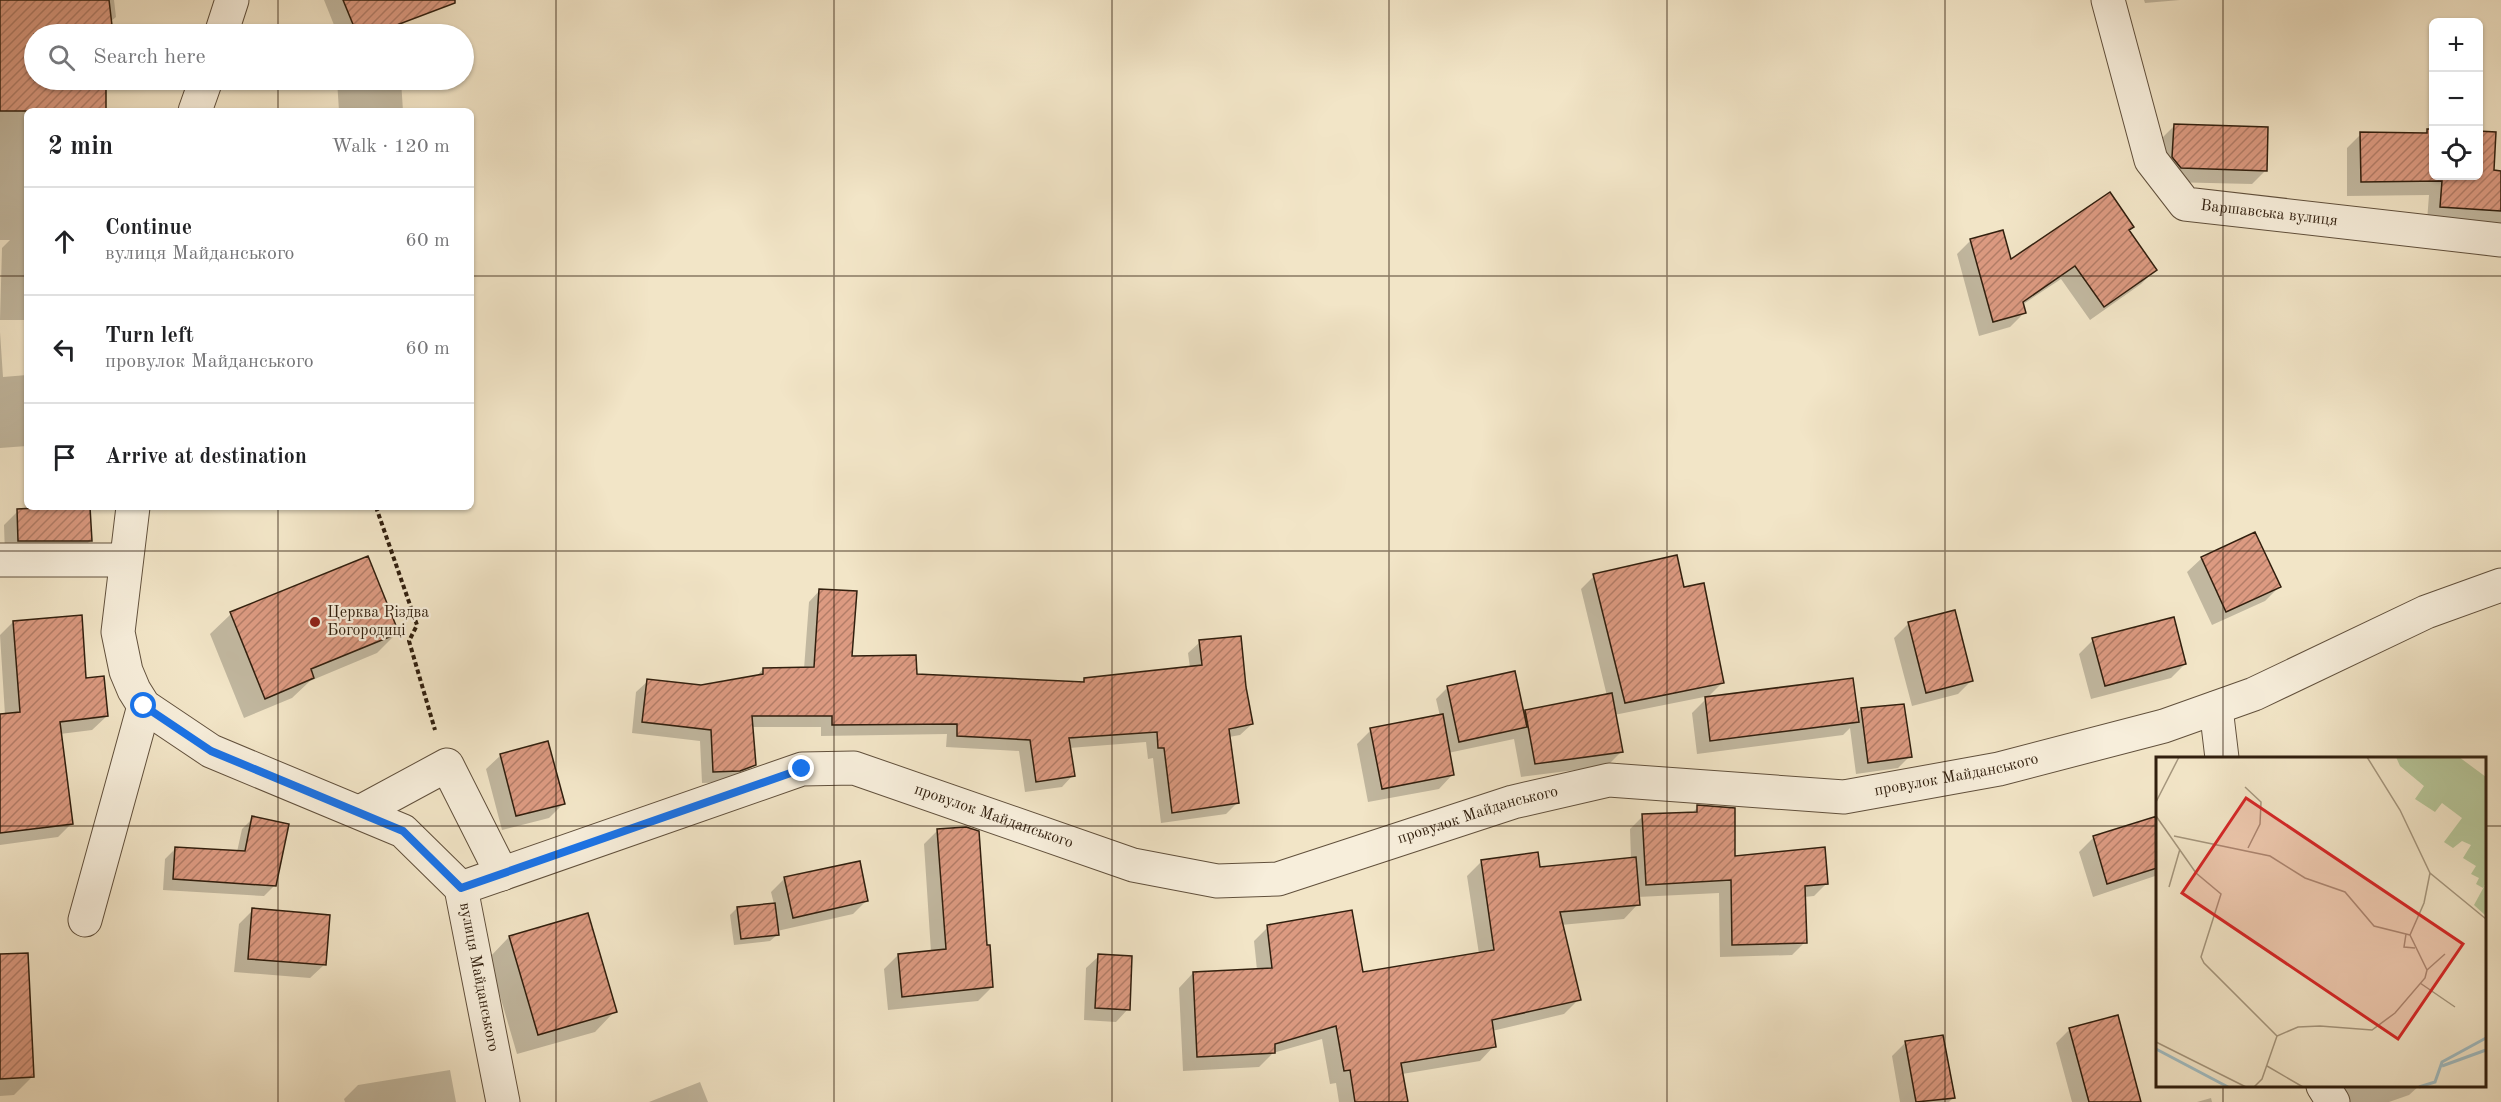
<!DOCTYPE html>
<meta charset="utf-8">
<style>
:root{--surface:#fff;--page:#f2f2f2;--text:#202124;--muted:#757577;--line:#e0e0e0}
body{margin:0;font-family:"Old Standard TT",serif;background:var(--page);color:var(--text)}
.controls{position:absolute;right:18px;top:18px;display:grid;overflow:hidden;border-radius:9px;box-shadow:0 2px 4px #0004}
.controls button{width:54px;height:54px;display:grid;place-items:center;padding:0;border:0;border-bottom:2px solid var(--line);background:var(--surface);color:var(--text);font:30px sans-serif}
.stop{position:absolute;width:18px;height:18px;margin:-14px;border:4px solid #1a73e8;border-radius:50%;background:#fff}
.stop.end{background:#1a73e8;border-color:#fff;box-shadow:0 2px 6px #0008}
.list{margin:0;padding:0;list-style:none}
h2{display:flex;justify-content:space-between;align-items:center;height:78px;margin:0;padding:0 24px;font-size:26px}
h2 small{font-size:20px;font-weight:400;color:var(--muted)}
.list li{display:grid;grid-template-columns:39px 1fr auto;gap:18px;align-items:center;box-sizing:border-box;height:108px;padding:0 24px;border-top:2px solid var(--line)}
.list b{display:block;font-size:22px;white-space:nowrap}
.list p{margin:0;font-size:20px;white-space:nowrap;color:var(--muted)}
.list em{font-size:20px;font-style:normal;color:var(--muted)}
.icon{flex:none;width:33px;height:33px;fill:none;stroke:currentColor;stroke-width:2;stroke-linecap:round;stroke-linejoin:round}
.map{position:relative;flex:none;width:2501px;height:1102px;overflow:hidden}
.search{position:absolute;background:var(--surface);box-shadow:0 2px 4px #0004;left:24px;top:24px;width:450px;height:66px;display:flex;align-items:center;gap:15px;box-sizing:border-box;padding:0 21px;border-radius:33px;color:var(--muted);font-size:22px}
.panel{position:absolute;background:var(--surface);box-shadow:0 2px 4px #0004;left:24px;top:108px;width:450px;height:402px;border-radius:9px}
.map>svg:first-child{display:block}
.shadow{fill:#0003}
.building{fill:url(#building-hatch);stroke:#311f0e;stroke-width:1.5}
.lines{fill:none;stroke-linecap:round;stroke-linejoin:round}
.minor-casing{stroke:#61503c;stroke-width:35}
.path{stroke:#311f0e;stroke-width:4;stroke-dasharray:4.5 3;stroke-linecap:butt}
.minor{stroke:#f7eedb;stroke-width:33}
.route{stroke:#1a73e8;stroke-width:8}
.grid{fill:none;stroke:#311f0e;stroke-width:1.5;stroke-opacity:0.55}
.poi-dot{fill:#8f2418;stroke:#f7eedb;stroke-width:2}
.labels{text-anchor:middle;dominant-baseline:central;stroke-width:4.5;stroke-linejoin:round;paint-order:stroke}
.street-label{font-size:16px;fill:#311f0e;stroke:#f7eedb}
.poi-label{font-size:16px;fill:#311f0e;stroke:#f7eedb;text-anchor:start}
.inset-river{fill:none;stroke:#a1bcc1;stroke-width:3}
.inset-road{fill:none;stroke:#a5967d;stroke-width:1.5}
.view{fill:#d62828;fill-opacity:0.15;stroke:#d62828;stroke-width:3}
.inset-edge{fill:none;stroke:#311f0e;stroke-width:3}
</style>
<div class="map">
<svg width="2501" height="1102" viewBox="0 0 2501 1102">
<defs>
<pattern id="building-hatch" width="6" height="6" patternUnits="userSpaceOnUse" patternTransform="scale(1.5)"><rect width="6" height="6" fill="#dc9a81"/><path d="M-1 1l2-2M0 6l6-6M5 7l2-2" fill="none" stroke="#b37d68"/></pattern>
</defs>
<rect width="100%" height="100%" fill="#f2e5c7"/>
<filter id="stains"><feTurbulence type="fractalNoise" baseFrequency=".00333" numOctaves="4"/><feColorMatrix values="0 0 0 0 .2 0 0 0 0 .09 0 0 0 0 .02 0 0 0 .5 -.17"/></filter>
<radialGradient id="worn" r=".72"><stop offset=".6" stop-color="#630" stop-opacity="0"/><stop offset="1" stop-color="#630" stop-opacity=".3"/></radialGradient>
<path class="shadow" d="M 0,0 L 114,0 L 116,17 L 110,22 L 111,34 L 34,34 L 34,80 L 104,80 L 104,111 L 27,111 L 27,320 L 0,320 L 2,248 L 10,240 L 0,240 Z
M 324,0 L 398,0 L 406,21 L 398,29 L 399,34 L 334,34 L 334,25 Z
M 2144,0 L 2180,0 L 2145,3 Z
M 337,80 L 401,80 L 403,111 L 339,111 Z
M 2174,126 L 2266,170 L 2252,184 L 2167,182 L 2160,140 Z
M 2428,130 L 2434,130 L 2434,176 L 2478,176 L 2501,172 L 2501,225 L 2427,221 L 2429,195 L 2347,196 L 2347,148 L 2361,134 L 2424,134 Z
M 2127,231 L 2155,270 L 2141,284 L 2090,320 L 2061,279 L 2022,305 L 2024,313 L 2010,327 L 1979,336 L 1957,254 L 1971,240 L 2010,261 Z
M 0,332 L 3,377 L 27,375 L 27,446 L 0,448 Z
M 88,507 L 90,541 L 76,555 L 5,555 L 4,525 L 18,511 Z
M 2255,534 L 2279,587 L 2265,601 L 2212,625 L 2187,572 L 2202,558 Z
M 1594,576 L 1683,589 L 1723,682 L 1706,699 L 1856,714 L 1861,709 L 1910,756 L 1898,768 L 1856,774 L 1850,728 L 1843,735 L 1697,754 L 1692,713 L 1709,696 L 1614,715 L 1621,752 L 1607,766 L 1521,777 L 1514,739 L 1448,753 L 1453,774 L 1439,789 L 1368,802 L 1357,744 L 1371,730 L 1440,716 L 1436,699 L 1448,687 L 1523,714 L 1526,711 L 1607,696 L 1581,589 Z
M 820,590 L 851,657 L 915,675 L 1080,683 L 1085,679 L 1190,668 L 1188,653 L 1200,642 L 1245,688 L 1252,724 L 1240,735 L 1229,737 L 1237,803 L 1226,814 L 1161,823 L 1153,758 L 1148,759 L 1146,742 L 1069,748 L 1073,775 L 1062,787 L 1025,792 L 1019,751 L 946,747 L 947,734 L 821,736 L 821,727 L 752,727 L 754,765 L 742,776 L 728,782 L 702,783 L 700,741 L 632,733 L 636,692 L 648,681 L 701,687 L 756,677 L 763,669 L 804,669 L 809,602 Z
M 1954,612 L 1972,680 L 1958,694 L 1912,706 L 1894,638 L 1908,624 Z
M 231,614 L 398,632 L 377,653 L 310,681 L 292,698 L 244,718 L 210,634 Z
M 13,622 L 85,680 L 107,716 L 92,730 L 60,734 L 72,823 L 58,837 L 0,845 L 0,715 L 5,715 L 0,635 Z
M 2093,640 L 2185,664 L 2171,678 L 2091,699 L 2079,654 Z
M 501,755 L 563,804 L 549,818 L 502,830 L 486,769 Z
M 1698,807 L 1733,857 L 1827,883 L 1814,896 L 1804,897 L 1805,942 L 1792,955 L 1720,957 L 1719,893 L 1638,897 L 1638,904 L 1624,919 L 1561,925 L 1579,999 L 1564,1014 L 1492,1031 L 1494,1046 L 1480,1061 L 1402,1074 L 1406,1102 L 1339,1102 L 1336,1083 L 1330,1084 L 1322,1039 L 1273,1053 L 1259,1067 L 1183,1071 L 1179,988 L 1193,973 L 1257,970 L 1254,941 L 1268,927 L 1361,974 L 1479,954 L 1467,876 L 1482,861 L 1539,868 L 1631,859 L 1630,829 L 1643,816 L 1691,814 Z
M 253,818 L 275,885 L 264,896 L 163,890 L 165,859 L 176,848 L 237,852 L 242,829 Z
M 2155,819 L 2158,827 L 2158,875 L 2093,897 L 2079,852 L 2093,838 Z
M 938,830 L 985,947 L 992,987 L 978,1001 L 888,1010 L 884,969 L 898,955 L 931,952 L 924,844 Z
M 785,878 L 867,900 L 853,914 L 777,931 L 777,935 L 770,941 L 734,945 L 730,915 L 737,908 L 774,904 L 771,892 Z
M 253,910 L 325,964 L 310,978 L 234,972 L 239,924 Z
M 587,914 L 615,1011 L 595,1032 L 517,1054 L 489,958 L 509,937 Z
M 1099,956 L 1128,1009 L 1116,1022 L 1084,1020 L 1086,968 Z
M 0,1005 L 32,1077 L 14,1095 L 0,1096 Z
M 2070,1029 L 2140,1102 L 2072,1102 L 2056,1043 Z
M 1906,1042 L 1953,1098 L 1949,1102 L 1900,1102 L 1892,1056 Z
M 450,1070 L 456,1102 L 345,1102 L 344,1099 L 358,1085 Z
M 700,1082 L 708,1102 L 649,1102 Z
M 2334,1086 L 2419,1086 L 2409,1095 L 2389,1102 L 2339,1102 Z
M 2211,1098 L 2212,1102 L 2197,1102 Z"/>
<path class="building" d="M 0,0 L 109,0 L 113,34 L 34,34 L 34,80 L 106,80 L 106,111 L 0,111 Z
M 343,0 L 455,0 L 455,3 L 373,34 L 357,34 Z
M 2174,124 L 2268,127 L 2267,171 L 2181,168 L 2172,157 Z
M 2427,129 L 2433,129 L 2433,176 L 2478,176 L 2478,131 L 2496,132 L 2494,170 L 2501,171 L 2501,211 L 2440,207 L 2442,181 L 2361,182 L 2360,132 L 2427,133 Z
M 2110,192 L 2134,227 L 2129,230 L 2157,270 L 2104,307 L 2075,266 L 2023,302 L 2026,313 L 1993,322 L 1970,239 L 2003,230 L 2011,259 Z
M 57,507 L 90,507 L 92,541 L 18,541 L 17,509 Z
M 2255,532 L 2281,587 L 2226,612 L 2201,557 Z
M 1677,555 L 1684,587 L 1704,583 L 1724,683 L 1625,703 L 1593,574 Z
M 368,556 L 399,633 L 311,669 L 314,678 L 265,699 L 230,612 Z
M 819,589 L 857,591 L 852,656 L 916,655 L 917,674 L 1084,682 L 1084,678 L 1202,665 L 1199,640 L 1241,636 L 1246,687 L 1253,724 L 1229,729 L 1239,803 L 1172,813 L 1164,748 L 1158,748 L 1157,732 L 1069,738 L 1075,776 L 1036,782 L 1030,740 L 957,736 L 957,724 L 832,725 L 832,716 L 752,716 L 756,765 L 740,771 L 713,772 L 711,730 L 642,722 L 647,679 L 701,685 L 763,674 L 763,668 L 814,667 Z
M 1955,610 L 1973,681 L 1926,693 L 1908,622 Z
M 82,615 L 86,678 L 104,676 L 108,716 L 60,722 L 73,824 L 0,833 L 0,714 L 20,712 L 13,621 Z
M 2174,617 L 2186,664 L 2105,686 L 2092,638 Z
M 1515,671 L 1527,727 L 1459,742 L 1447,686 Z
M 1853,678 L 1859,722 L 1710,741 L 1705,697 Z
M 1612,693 L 1623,752 L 1535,764 L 1525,710 Z
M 1904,704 L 1912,757 L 1868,763 L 1861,708 Z
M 1443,714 L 1454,775 L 1382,789 L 1370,728 Z
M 548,741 L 565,804 L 516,816 L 500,754 Z
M 1697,805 L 1735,808 L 1735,856 L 1825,847 L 1828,884 L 1805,886 L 1807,943 L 1732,945 L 1731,880 L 1646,885 L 1642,814 L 1697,812 Z
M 252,816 L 289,824 L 276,886 L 173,879 L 175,847 L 245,851 Z
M 2157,816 L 2157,868 L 2107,884 L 2093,836 Z
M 966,827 L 979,831 L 987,945 L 990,945 L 993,987 L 902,997 L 898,954 L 946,949 L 937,829 Z
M 1538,852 L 1540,867 L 1636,857 L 1640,905 L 1560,912 L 1581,1000 L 1492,1020 L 1496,1047 L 1401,1063 L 1408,1102 L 1355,1102 L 1350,1070 L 1344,1071 L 1336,1026 L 1275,1044 L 1275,1053 L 1197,1057 L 1193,972 L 1272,968 L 1267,925 L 1352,910 L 1363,972 L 1494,950 L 1481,860 Z
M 860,861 L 868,901 L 793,918 L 784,877 Z
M 775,903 L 779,935 L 741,939 L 737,907 Z
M 252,908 L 330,915 L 326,965 L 248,959 Z
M 588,913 L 617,1012 L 538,1035 L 509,936 Z
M 28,953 L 34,1077 L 0,1079 L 0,954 Z
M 1098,954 L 1132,956 L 1130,1010 L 1095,1008 Z
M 2118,1015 L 2141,1102 L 2089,1102 L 2069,1028 Z
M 1943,1035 L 1955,1098 L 1916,1102 L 1905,1041 Z"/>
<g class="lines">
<g class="minor-casing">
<g id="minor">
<path id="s1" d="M 2108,0 L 2151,160 L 2185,204 L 2501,240"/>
<path d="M 221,34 L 232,0"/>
<path d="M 195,111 L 206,80"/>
<path id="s2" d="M 133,507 L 118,632 L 126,671 L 134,690 L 144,706 L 211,751 L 403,831 L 461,888 L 503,1102"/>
<path d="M 0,560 L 126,560"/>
<path d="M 2216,708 L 2222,758"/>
<path d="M 360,812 L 447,765 L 502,874"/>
<path id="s3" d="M 461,888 L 802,769 L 854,768 L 1133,865 L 1217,881 L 1278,879 L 1513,802 L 1609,780 L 1844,797 L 1999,769 L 2164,726 L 2254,694 L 2426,612 L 2501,585"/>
<path d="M 85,920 L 144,706"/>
<path d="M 2323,1086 L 2333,1102"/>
</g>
</g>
<path class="path" d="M 376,507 L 417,625 L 409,641 L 435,730"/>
<use href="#minor" class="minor"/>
</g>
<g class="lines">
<path class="route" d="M 144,706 L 211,751 L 403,831 L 461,888 L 802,769"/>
</g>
<path class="grid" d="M 278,0 L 278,34M 556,0 L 556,1102M 834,0 L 834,1102M 1112,0 L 1112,1102M 1389,0 L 1389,1102M 1667,0 L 1667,1102M 1945,0 L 1945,1102M 2223,0 L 2223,758M 278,80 L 278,111M 0,276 L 27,276M 471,276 L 2501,276M 278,507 L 278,1102M 0,551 L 2501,551M 0,826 L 2158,826M 2484,826 L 2501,826M 2223,1086 L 2223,1102"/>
<circle class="poi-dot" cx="315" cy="622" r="6"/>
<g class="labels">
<g class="street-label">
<text stroke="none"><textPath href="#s1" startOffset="306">Варшавська вулиця</textPath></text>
<text stroke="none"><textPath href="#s3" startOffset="1551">провулок Майданського</textPath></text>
<text stroke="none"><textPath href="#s3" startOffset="561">провулок Майданського</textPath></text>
<text stroke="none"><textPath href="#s3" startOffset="1065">провулок Майданського</textPath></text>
<text stroke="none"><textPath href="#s2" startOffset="666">вулиця Майданського</textPath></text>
</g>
<g class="poi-label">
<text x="327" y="613">Церква Різдва<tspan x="327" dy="18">Богородиці</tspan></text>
</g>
</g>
<g transform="translate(2156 757)">
<rect width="330" height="330" fill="#f2e5c7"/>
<path d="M 330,126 L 330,159 L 318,148 Z" fill="#b6c699"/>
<path d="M 240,0 L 303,0 L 330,20 L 330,126 L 327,131 L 320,127 L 323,121 L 315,117 L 320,109 L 307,101 L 315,88 L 306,84 L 297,91 L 288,85 L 306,61 L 286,46 L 279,55 L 259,42 L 268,29 L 244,9 Z" fill="#b6c699"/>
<path class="inset-river" d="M 0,292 L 72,330M 286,309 L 330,293M 263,330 L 279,325 L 286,305 L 330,281"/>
<path class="inset-road" d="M 211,0 L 244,53 L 274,116 L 330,162M 89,30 L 105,45 L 104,67 L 92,91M 0,45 L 23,0M 0,59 L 40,116 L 65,137 L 45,200 L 48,206 L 121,279M 18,79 L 114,99 L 149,121 L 189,135 L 218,169 L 254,178M 13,130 L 24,92M 250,177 L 248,190 L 259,191M 271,213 L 289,197M 264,226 L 299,250M 0,285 L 90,330M 111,309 L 147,330M 98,330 L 106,322 L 121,279 L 142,270 L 164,269 L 216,273 L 239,256 L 269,221 L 271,213 L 254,178 L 268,146 L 274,116"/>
<path class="view" d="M 90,41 L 307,187 L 242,282 L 26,136 Z"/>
<rect width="330" height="330" class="inset-edge"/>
</g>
<rect width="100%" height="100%" filter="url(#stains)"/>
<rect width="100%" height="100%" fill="url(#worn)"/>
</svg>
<div class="controls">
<button>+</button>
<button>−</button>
<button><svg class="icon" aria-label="locate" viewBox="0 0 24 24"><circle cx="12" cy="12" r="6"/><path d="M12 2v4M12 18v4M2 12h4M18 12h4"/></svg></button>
</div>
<div class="stop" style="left:144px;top:706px"></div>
<div class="stop end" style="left:802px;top:769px"></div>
<div class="search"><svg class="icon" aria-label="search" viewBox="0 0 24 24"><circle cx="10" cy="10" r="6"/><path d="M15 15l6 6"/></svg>Search here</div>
<section class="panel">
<h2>2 min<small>Walk · 120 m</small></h2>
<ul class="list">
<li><svg class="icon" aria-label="ahead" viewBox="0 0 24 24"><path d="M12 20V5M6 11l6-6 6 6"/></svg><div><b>Continue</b><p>вулиця Майданського</p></div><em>60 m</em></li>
<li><svg class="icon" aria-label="left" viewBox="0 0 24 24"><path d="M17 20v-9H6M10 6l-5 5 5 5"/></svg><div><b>Turn left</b><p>провулок Майданського</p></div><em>60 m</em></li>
<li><svg class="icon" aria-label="arrive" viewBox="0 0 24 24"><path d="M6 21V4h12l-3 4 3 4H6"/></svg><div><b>Arrive at destination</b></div></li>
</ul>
</section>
</div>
